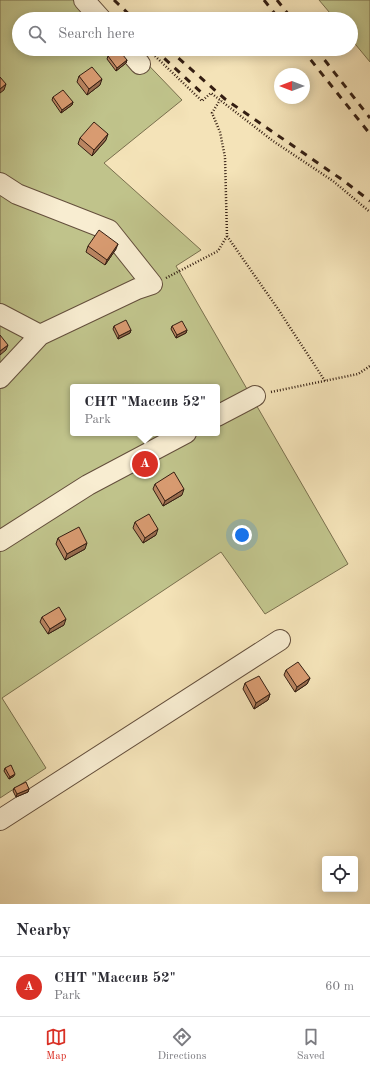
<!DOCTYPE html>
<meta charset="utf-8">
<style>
:root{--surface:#fff;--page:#f2f2f3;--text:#2b2b33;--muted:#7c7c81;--line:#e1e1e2;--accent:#d93025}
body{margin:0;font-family:"Old Standard TT",serif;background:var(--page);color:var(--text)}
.controls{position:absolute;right:12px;bottom:12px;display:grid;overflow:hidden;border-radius:4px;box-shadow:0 2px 10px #0003}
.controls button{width:36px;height:36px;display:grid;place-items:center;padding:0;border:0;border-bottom:1px solid var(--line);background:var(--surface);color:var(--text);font:20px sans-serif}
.compass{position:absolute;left:274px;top:68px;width:36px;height:36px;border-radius:50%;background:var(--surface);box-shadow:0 2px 10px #0003;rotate:270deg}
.you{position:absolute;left:242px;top:535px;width:14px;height:14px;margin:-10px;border:3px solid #fff;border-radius:50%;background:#1a73e8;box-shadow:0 0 0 6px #1a73e833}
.badge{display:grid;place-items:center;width:26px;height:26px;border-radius:50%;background:var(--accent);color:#fff;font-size:13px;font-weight:700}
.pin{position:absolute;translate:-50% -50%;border:2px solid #fff;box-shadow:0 1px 4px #0006}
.popup{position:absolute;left:70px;top:384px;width:150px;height:52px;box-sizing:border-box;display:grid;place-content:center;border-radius:4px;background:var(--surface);filter:drop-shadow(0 1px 3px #0005);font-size:13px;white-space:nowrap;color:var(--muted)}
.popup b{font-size:15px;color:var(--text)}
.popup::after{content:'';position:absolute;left:50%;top:100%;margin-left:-8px;border:8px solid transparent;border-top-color:var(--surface)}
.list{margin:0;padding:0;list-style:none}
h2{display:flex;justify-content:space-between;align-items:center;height:52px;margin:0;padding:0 16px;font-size:17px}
h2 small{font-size:13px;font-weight:400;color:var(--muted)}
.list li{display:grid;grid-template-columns:26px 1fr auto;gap:12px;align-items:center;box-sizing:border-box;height:60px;padding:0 16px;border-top:1px solid var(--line)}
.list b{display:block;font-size:15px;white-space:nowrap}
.list p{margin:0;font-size:13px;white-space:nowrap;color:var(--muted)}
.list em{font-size:13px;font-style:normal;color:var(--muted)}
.icon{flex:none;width:22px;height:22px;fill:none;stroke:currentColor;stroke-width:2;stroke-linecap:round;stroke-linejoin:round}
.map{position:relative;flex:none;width:370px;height:904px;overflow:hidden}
.search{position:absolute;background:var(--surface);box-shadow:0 2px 10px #0003;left:12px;right:12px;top:12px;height:44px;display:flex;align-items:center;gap:10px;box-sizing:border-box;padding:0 14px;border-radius:22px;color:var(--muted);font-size:15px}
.sheet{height:112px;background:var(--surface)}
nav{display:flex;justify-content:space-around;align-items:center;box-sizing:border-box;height:56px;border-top:1px solid var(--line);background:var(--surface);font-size:11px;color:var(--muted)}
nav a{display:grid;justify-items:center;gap:2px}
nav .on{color:var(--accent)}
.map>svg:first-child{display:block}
.green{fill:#c0c38b;stroke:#7a704e;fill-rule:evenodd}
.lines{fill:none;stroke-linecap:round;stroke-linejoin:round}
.minor-casing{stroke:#644f3c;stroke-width:22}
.path{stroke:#341e12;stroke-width:2.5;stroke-dasharray:1 2;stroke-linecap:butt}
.minor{stroke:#f8edd1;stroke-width:20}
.rail{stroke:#341e12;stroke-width:3;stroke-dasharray:7 7;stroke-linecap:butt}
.wall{fill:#ba8561;stroke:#341e12}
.shaded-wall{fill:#976c4f;stroke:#341e12}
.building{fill:#d89b71;stroke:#341e12}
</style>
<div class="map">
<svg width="370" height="904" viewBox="0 0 370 904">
<rect width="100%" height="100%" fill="#f4e3b8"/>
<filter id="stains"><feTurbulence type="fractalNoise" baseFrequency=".005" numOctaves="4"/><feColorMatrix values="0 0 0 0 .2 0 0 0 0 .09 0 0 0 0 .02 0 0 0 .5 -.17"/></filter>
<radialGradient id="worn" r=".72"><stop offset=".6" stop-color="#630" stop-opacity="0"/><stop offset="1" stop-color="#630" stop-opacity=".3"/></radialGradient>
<path class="green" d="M 0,0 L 93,0 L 108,19 L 19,19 L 19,49 L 133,49 L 182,100 L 104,163 L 201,250 L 176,266 L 348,564 L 265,614 L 221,552 L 2,698 L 46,768 L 0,798 ZM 73,387 L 217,387 L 217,433 L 73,433 Z
M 319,0 L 370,0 L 370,62 L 351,39 L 351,19 L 335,19 Z"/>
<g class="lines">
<g class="minor-casing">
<path id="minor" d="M 84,0 L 101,19
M 127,49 L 140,64
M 0,183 L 17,194 L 109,230 L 152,284 L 137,289 L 40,335 L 0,314
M 0,378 L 40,335
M 217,416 L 255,396
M 0,541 L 88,485 L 186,433
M 0,820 L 280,640"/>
</g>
<path class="path" d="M 155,56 L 202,101 L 211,93 L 273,141 L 333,181 L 370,212
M 227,236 L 278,309 L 325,381
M 166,278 L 218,251 L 227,236 L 225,157 L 220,132 L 212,113 L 220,100
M 271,392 L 358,374 L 370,366"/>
<use href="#minor" class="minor"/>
<path class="rail" d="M 114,0 L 134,19
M 264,0 L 279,19
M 277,0 L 292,19
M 154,49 L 203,94
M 168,49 L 225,99 L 344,181 L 370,201
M 302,49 L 370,134
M 316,49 L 370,118"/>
</g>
<path class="wall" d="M 108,56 L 127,60 L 126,63 L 116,71 L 107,59 Z
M 79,76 L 100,85 L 87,95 L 77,82 Z
M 53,97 L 73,102 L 72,105 L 61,113 L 52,100 Z
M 80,138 L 106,140 L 92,156 L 78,144 Z
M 88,246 L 116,249 L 105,265 L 86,252 Z
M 114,326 L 131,330 L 130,333 L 118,339 L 113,329 Z
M 172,326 L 187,330 L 186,333 L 176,338 L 171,329 Z
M 155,484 L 182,495 L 163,506 L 153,489 Z
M 135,522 L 156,535 L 143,543 L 133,528 Z
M 58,538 L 85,549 L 65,560 L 56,544 Z
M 42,617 L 64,625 L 48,634 L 40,622 Z
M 286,670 L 310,678 L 307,684 L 295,692 L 284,675 Z
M 245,683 L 270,694 L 268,700 L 254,709 L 243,689 Z
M 5,768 L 14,776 L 9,779 L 4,771 Z
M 14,788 L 29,789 L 28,792 L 16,797 L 13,791 Z"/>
<path class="shaded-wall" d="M 127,60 L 126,63 L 116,71 L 117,68 Z
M 102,79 L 100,85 L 87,95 L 89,89 Z
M 6,84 L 4,90 L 0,93 L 0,89 Z
M 73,102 L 72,105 L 61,113 L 62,110 Z
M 108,134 L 106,140 L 92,156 L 94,150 Z
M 118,244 L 116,249 L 105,265 L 107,260 Z
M 131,330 L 130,333 L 118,339 L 119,336 Z
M 187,330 L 186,333 L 176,338 L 177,335 Z
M 8,345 L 6,350 L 0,355 L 0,351 Z
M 184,489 L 182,495 L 163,506 L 165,501 Z
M 158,529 L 156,535 L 143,543 L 145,538 Z
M 87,543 L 85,549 L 65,560 L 67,554 Z
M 66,619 L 64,625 L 48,634 L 50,629 Z
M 310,678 L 307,684 L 295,692 L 297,687 Z
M 270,694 L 268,700 L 254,709 L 256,703 Z
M 15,774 L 14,776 L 9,779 L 10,777 Z
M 29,789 L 28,792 L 16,797 L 17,794 Z"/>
<path class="building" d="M 118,49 L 127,60 L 117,68 L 108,56 Z
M 92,67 L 102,79 L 89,89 L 79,76 Z
M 0,77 L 6,84 L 0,89 Z
M 63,90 L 73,102 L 62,110 L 53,97 Z
M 94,122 L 108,134 L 94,150 L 80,138 Z
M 99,230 L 118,244 L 107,260 L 88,246 Z
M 126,320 L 131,330 L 119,336 L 114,326 Z
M 182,321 L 187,330 L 177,335 L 172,326 Z
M 0,335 L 8,345 L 0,351 Z
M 174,472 L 184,489 L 165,501 L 155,484 Z
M 149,514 L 158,529 L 145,538 L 135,522 Z
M 79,527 L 87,543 L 67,554 L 58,538 Z
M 59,607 L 66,619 L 50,629 L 42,617 Z
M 298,662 L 310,678 L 297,687 L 286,670 Z
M 259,676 L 270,694 L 256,703 L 245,683 Z
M 11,765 L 15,774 L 10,777 L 5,768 Z
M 26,782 L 29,789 L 17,794 L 14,788 Z"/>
<rect width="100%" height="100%" filter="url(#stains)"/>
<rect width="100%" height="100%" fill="url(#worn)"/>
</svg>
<div class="controls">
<button><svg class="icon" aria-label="locate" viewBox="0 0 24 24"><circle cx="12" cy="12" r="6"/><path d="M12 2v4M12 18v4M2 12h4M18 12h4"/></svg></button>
</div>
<svg class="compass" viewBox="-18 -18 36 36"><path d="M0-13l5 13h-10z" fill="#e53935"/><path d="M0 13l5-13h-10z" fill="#7c7c81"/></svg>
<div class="you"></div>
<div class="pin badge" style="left:145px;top:464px">A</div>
<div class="popup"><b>СНТ &quot;Массив 52&quot;</b>Park</div>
<div class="search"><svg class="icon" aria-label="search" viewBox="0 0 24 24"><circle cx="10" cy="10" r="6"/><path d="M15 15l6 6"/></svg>Search here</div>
</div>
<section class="sheet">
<h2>Nearby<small></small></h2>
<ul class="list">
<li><span class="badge">A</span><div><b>СНТ &quot;Массив 52&quot;</b><p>Park</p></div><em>60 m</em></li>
</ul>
</section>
<nav>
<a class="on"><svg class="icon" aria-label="map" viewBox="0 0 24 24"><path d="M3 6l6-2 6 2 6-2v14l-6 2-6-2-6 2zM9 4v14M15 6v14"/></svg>Map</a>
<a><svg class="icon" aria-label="directions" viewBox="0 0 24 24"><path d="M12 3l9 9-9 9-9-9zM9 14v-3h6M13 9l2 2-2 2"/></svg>Directions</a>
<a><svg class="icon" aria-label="saved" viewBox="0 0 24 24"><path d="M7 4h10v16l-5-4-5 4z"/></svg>Saved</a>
</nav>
